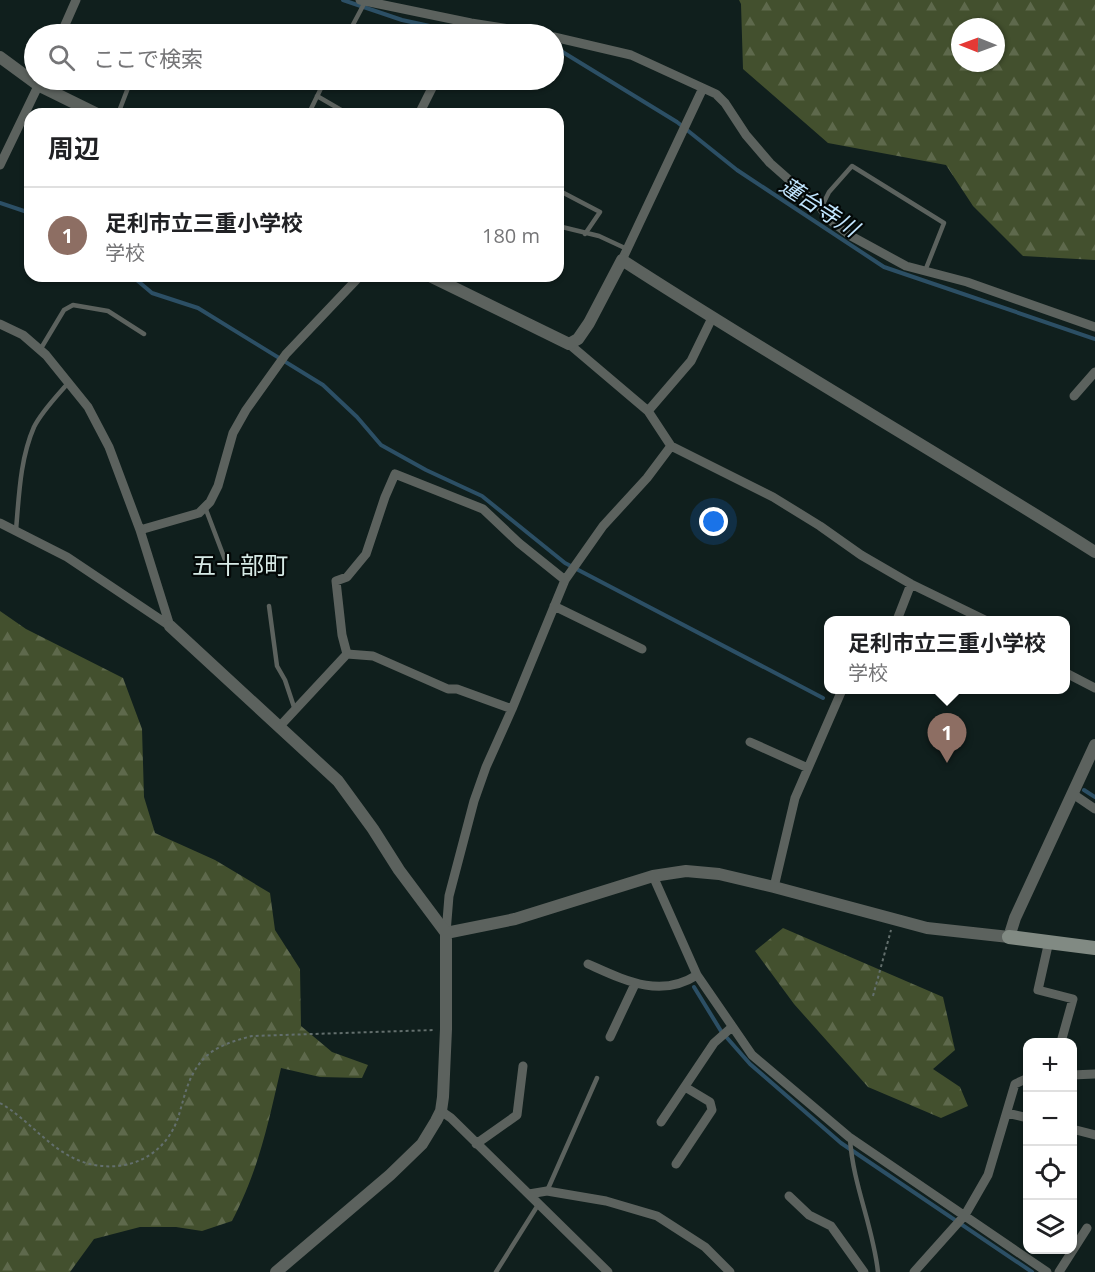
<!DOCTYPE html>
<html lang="ja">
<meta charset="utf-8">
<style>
:root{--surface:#fff;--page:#f6f6f6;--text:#202124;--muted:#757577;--line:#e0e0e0;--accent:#1a73e8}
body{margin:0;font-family:"Open Sans","Noto Sans JP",sans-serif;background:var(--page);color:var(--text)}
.controls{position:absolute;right:18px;bottom:18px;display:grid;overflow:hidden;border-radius:12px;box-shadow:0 2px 4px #0004}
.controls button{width:54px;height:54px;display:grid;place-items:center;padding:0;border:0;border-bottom:2px solid var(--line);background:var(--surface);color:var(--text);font:30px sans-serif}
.compass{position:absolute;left:951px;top:18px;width:54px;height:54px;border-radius:50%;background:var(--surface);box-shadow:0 2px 4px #0004;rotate:271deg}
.you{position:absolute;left:714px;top:522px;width:21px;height:21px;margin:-15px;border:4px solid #fff;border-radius:50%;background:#1a73e8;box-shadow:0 0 0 9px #1a73e833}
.badge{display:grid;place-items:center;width:39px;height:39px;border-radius:50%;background:var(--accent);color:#fff;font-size:20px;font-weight:700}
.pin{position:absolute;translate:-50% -50px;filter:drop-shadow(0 2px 3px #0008)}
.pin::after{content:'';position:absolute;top:32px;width:21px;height:18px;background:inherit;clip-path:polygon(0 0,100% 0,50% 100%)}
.popup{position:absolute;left:824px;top:616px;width:246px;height:78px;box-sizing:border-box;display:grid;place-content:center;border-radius:12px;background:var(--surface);filter:drop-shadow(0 2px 4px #0005);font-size:20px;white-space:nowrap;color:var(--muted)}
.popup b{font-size:22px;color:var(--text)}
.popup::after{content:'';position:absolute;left:50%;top:100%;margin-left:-12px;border:12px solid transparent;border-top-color:var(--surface)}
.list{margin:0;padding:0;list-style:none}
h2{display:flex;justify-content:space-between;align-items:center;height:78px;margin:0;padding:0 24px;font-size:26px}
h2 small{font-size:20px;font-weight:400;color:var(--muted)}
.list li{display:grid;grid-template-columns:39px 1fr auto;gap:18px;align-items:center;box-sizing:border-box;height:96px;padding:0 24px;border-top:2px solid var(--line)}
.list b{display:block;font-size:22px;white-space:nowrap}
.list p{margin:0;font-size:20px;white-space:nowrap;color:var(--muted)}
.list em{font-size:20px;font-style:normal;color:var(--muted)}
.icon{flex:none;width:33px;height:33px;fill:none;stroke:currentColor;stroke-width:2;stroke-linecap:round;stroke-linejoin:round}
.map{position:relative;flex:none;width:1095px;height:1272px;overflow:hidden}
.search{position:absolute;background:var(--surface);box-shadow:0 2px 4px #0004;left:24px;top:24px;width:540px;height:66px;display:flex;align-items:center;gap:15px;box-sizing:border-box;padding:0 21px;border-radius:33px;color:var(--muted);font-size:22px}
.panel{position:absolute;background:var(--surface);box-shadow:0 2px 4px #0004;left:24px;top:108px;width:540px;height:174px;border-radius:18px}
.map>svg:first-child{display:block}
.forest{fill:url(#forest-firs);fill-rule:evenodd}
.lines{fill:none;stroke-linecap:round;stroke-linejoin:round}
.stream{stroke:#2c4f65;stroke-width:4}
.path{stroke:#636f6d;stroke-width:2;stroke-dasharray:3 3;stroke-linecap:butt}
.service{stroke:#5c625e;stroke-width:4.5}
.minor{stroke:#5c625e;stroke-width:9}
.tertiary{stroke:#5c625e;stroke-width:12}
.secondary{stroke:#818a83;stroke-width:14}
.labels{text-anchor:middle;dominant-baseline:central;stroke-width:4.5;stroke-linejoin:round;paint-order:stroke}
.water-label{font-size:22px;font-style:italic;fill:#c2e6ff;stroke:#030807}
.quarter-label{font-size:24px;fill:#d6e9e5;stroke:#030807}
</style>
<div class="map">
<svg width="1095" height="1272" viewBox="0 0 1095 1272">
<defs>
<pattern id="forest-firs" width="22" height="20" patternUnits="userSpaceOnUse" patternTransform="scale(1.5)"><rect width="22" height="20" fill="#43502e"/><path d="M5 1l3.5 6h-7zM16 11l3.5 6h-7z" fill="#5e694c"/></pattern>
</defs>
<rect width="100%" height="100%" fill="#101f1d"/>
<path class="forest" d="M 739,0 L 1095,0 L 1095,260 L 1023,256 L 973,206 L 946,165 L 828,143 L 743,69 L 741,4 ZM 960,27 L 996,27 L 996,63 L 960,63 Z
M 0,611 L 26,629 L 123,678 L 142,729 L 144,797 L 155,833 L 215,860 L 270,893 L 275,930 L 300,969 L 301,1026 L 332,1052 L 368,1065 L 362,1078 L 320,1077 L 281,1068 C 268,1124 259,1169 232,1221 L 202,1231 L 176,1227 L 140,1227 L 94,1239 L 70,1272 L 0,1272 Z
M 783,928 L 943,997 L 955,1050 L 933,1069 L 960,1087 L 968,1106 L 941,1118 L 868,1087 L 794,1004 L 755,951 Z"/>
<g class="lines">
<path class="stream" d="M 343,0 L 402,20 L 453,31
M 478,34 L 480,34
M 554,48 L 561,51 L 677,122 L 737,170 L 884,267 L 1095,339
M 0,203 L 30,213
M 132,276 L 152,293 L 198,308 L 323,385 L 357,417 L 381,445 L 426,470 L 482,496 L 565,563 L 823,698
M 1084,790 L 1095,797
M 694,987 L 721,1031 L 750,1064 L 841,1143 L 1032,1272"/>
<path class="path" d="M 873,996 L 891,930
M 0,1103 C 30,1120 52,1153 86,1163 C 125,1174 164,1158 178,1118 C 184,1099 187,1079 200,1063 C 212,1047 233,1041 252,1036 L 435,1030"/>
<path class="service" d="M 348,34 L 365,2
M 467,34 L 471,23
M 432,88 L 444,80
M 317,96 L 348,114
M 309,113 L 325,80
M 118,114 L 131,80
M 558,190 L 600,212 L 585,234
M 821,208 L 829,192 L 852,166 L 944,223 L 925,271
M 558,226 L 599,236 L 627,249
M 40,350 L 64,310 L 73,305 L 108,311 L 144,334
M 205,507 L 227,565
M 16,530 C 19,496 20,459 34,427 C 42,411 57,396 69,382
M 269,606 L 277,666 L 285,680 L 295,710
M 850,1139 C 853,1185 873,1226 878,1272
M 547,1191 L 597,1078
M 496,1272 L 538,1205"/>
<path class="minor" d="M 360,0 L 471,23 L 542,34
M 61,34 L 76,0
M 554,37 L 631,55 L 716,94 L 725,103 L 746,135 L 770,163 L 821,208 L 827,218 L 851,236 L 906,266 L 967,282 L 1095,327
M 419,114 L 432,88
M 0,165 L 40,82
M 622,260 L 703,88
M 0,324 L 23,335 L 46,355 L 88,407 L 109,447 L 140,530 L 170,626
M 569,344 L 648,411 L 671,446 L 773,497 L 820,526 L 861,555 L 911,584 L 985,620
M 1074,396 L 1095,372
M 648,411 L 691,361 L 712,318
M 0,523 L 67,557 L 170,626
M 140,530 L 199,513 L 210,502 L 218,486 L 233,433 L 246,410 L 286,354 L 360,276
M 554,606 L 642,649
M 897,620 L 911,584
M 347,654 L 342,635 L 336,581 L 347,577 L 366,554 L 385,497 L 395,474 L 483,509 L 519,543 L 565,580
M 347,654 L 373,656 L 448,689 L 457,689 L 512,709
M 1066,673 L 1095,688
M 280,726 L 347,654
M 750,742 L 808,768
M 1073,794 L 1095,809
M 653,876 L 697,975 L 752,1055 L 849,1137 L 1047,1272
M 774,887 L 795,798 L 842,690
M 446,933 L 449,896 L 474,801 L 486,767 L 512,709 L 565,580 L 603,526 L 647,478 L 671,446
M 1049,941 L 1038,990 L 1073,999 L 1061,1042
M 588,964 C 624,980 660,999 697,975
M 610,1037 L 635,984
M 1072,1075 L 1095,1074
M 441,1111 L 451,1118 L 608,1272
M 1007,1113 L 1028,1118
M 661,1122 L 714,1043 L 732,1027
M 1072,1129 L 1095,1135
M 476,1144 L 517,1115 L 523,1066
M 676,1164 L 712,1110 L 710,1102 L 685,1087
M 529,1194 L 547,1191 L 606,1201 L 657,1216 L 705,1247 L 730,1272
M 789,1196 L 809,1215 L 831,1226 L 864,1272
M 914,1272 L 965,1215 L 988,1175 L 1015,1084 L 1028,1078
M 1059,1272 L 1087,1228"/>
<path class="tertiary" d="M 0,57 L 38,85 L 97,114
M 430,276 L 569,344 L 578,339 L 589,323 L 622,260 C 778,361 939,453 1095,552
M 170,626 L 338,781 L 373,829 L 399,870 L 446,933 L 446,1029 L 443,1097 L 441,1111 L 436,1121 L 422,1144 L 390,1175 L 276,1272
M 446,933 L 515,919 L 653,876 L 686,871 L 719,874 L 774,887 L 927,928 L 1009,937 L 1015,918 L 1095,745"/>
<path class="secondary" d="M 1009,937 L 1095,948"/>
</g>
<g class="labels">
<g class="water-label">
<text transform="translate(820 206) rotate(33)">蓮台寺川</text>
</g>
<g class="quarter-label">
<text x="240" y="564">五十部町</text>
</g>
</g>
</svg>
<div class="controls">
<button>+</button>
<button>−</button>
<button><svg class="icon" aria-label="locate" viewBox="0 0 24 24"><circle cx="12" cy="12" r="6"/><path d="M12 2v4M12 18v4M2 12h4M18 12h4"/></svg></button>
<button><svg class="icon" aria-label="layers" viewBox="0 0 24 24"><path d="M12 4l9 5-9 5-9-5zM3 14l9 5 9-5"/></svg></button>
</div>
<svg class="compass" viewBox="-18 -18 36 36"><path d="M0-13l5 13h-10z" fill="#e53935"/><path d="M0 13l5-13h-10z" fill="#757577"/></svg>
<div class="you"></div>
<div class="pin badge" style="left:947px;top:763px;background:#8d6e63">1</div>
<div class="popup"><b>足利市立三重小学校</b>学校</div>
<div class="search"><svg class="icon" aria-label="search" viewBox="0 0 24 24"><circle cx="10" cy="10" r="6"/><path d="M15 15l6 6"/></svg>ここで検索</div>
<section class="panel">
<h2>周辺<small></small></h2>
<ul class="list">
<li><span class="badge" style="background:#8d6e63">1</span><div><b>足利市立三重小学校</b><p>学校</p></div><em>180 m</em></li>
</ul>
</section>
</div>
